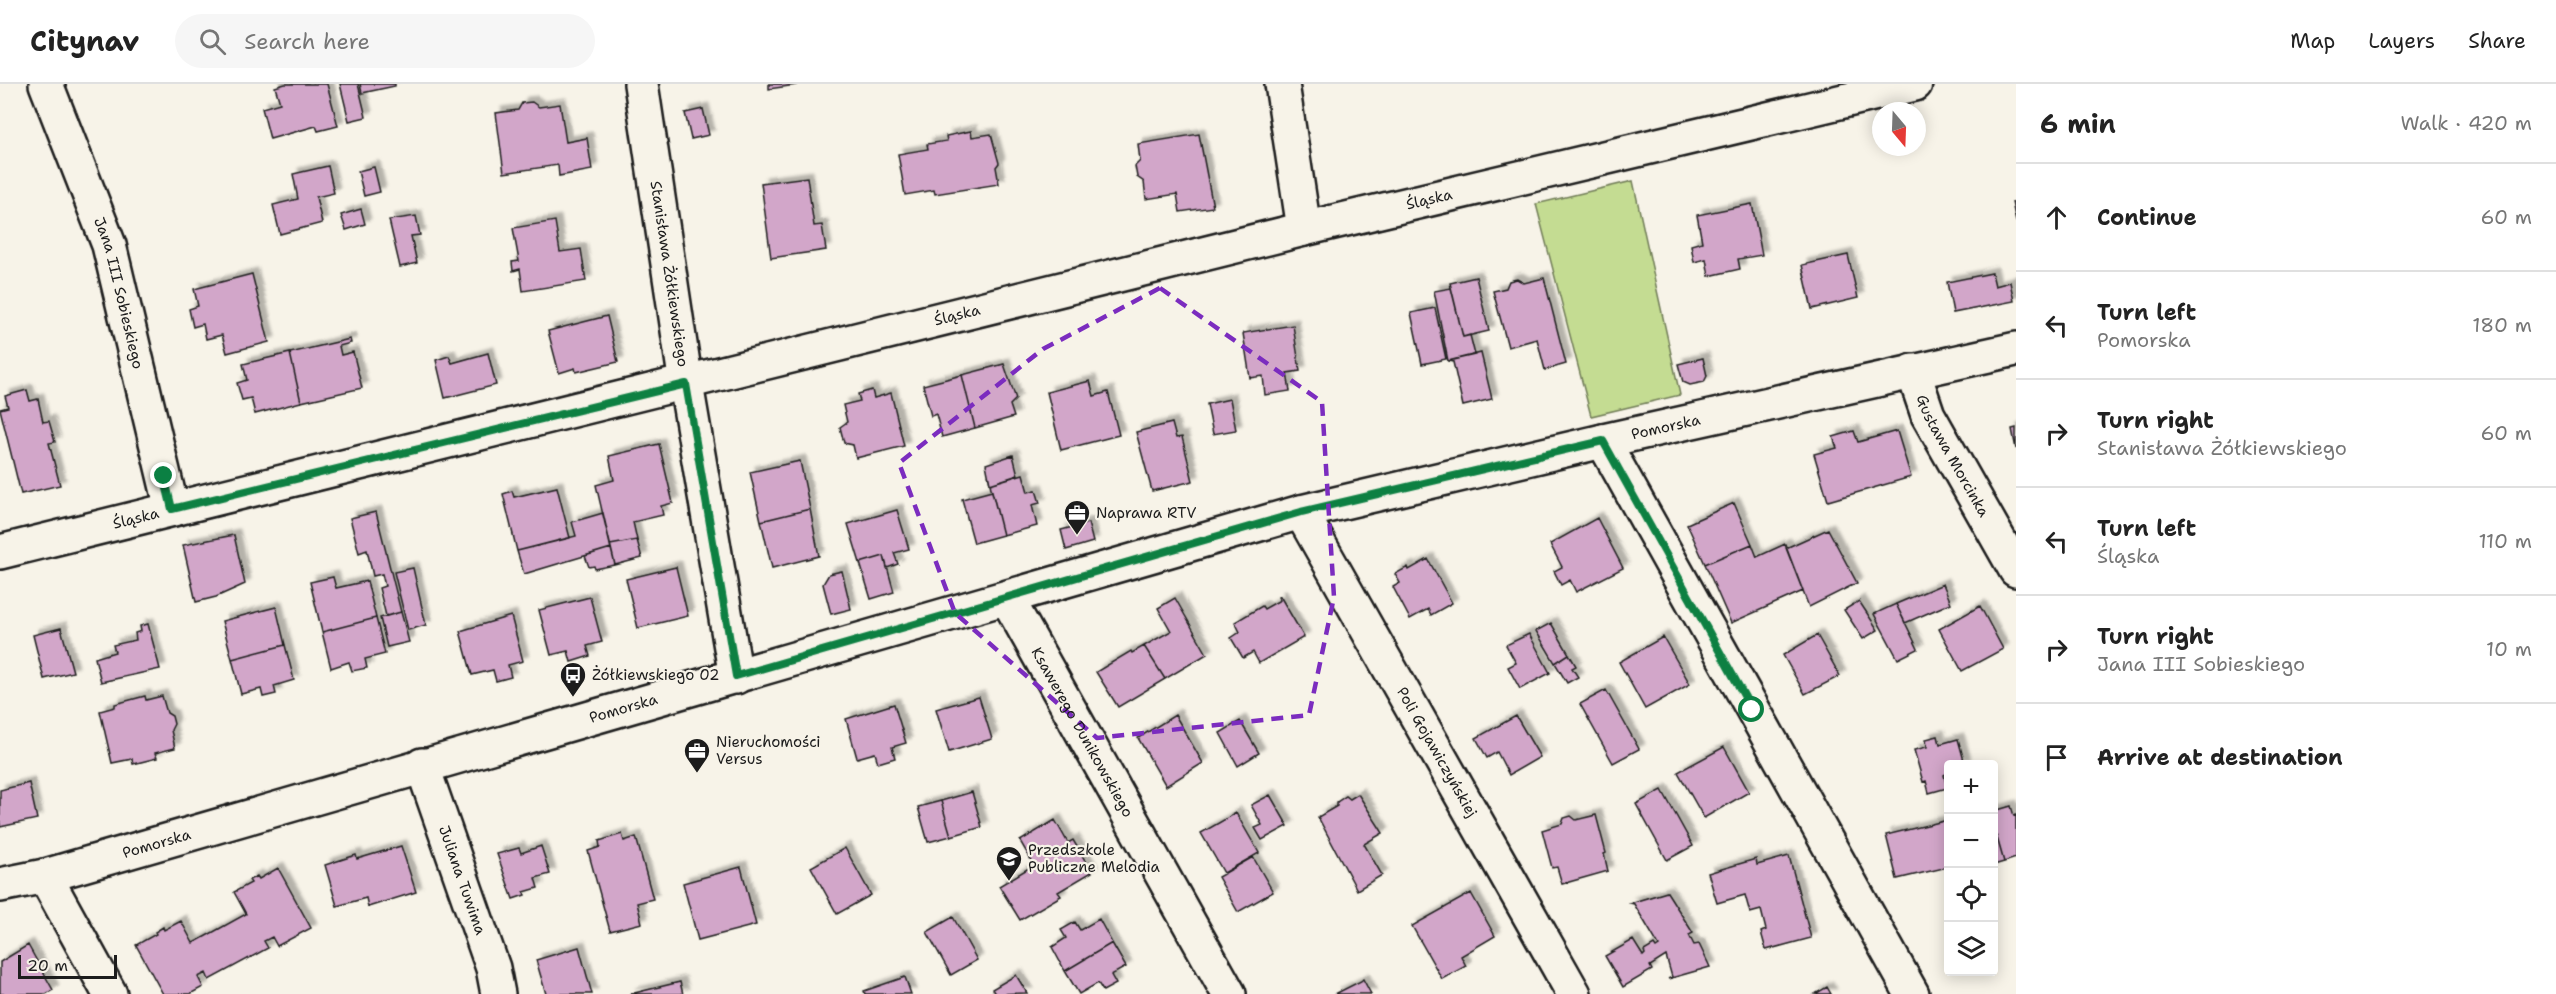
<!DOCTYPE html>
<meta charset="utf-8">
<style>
:root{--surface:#fff;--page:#f6f6f6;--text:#222;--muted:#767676;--line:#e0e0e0}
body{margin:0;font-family:"Shantell Sans",sans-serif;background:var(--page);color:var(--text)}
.controls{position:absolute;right:18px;bottom:18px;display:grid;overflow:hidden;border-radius:6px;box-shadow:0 3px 15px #0003}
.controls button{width:54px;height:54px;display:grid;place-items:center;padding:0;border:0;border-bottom:2px solid var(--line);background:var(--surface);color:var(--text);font:30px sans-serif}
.compass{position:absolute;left:1872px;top:18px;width:54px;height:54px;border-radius:50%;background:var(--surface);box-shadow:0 3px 15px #0003;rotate:161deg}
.scale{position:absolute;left:18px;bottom:15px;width:99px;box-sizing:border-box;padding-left:6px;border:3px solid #1c1c1c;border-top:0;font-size:16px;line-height:21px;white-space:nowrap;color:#1c1c1c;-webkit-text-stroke:4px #f7f3e8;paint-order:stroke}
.stop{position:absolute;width:18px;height:18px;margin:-14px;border:4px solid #0b8043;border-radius:50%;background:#fff}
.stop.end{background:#0b8043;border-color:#fff;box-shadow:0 2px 6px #0008}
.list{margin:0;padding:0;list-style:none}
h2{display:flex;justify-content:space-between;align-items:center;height:78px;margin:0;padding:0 24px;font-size:26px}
h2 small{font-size:20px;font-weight:400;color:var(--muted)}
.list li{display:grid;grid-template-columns:39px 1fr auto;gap:18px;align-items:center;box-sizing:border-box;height:108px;padding:0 24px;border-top:2px solid var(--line)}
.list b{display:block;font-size:22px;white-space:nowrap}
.list p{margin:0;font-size:20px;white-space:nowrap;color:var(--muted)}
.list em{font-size:20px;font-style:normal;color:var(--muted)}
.icon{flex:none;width:33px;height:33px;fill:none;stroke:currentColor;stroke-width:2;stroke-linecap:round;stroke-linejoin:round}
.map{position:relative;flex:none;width:2016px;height:910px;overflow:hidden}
header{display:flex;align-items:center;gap:36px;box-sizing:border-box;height:84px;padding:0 30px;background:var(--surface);border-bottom:2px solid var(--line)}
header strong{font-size:28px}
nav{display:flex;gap:33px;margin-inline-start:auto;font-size:21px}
.search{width:420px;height:54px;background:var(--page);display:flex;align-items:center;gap:15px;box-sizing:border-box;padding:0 21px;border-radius:33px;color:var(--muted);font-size:22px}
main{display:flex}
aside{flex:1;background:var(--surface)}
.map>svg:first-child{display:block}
.green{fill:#c4dc92;stroke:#707c57;stroke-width:1.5}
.building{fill:#d2a6c9;stroke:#1c1c1c;stroke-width:1.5;filter:url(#shadow)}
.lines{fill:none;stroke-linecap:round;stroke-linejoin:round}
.minor-casing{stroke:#1c1c1c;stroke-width:38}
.minor{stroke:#f7f3e8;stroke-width:33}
.route{stroke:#0b8043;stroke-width:8}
.marked{fill:none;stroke:#7b2cbf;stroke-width:4.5;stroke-dasharray:12 8;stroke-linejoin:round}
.labels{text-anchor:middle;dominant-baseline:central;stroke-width:4.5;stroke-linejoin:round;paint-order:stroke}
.street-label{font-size:15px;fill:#1c1c1c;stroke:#f7f3e8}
.poi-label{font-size:15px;fill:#1c1c1c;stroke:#f7f3e8;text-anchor:start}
</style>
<header>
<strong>Citynav</strong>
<div class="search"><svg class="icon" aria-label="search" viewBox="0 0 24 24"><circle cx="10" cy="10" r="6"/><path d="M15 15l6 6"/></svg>Search here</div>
<nav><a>Map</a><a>Layers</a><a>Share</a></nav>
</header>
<main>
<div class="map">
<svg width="2016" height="910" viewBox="0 0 2016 910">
<defs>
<filter id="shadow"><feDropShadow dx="5.5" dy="-5.5" stdDeviation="1.5" flood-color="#0004"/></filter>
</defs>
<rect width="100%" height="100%" fill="#f7f3e8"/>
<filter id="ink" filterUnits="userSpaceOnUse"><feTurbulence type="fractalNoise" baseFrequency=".0167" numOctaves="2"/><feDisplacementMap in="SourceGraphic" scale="12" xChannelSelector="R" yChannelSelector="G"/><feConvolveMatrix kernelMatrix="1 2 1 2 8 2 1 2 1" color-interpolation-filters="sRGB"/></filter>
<g filter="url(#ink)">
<path class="green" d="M 1633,97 L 1680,311 L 1591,332 L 1536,120 Z"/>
<path class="building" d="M 285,0 L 327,0 L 338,42 L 318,47 L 316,42 L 270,55 L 262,24 L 280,19 L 275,3 Z
M 340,0 L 358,0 L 366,33 L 349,37 Z
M 360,0 L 395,0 L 395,2 L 362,9 Z
M 769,0 L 796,0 L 796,1 L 769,5 Z
M 532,18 L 539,23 L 560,20 L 566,58 L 587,54 L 592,86 L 559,92 L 558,81 L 504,89 L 496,29 L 518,26 L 522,19 Z
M 703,25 L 709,51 L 691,55 L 685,29 Z
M 971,47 L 972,53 L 991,50 L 999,79 L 996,83 L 999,100 L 935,110 L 934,106 L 905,111 L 898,70 L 928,65 L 927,60 L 947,57 L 946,52 Z
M 1199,50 L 1213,123 L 1180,128 L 1177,110 L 1146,115 L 1144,98 L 1137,93 L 1135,82 L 1140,77 L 1138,60 Z
M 328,82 L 334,109 L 316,113 L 322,139 L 280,150 L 273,121 L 298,115 L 293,90 Z
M 374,83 L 380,108 L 364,112 L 358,87 Z
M 807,93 L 814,142 L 822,141 L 826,166 L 771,174 L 761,99 Z
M 2016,117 L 2016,138 L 2012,118 Z
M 1752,120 L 1762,171 L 1738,175 L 1740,185 L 1709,192 L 1706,175 L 1694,178 L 1691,161 L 1702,158 L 1697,131 Z
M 361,125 L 365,140 L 346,146 L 341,131 Z
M 416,132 L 420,151 L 411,152 L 417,179 L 400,183 L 389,136 Z
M 555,137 L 560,168 L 581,165 L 586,197 L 523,207 L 520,185 L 513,187 L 512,178 L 519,177 L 513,144 Z
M 1848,171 L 1858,214 L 1812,225 L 1802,181 Z
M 1992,189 L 1995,202 L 2010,198 L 2014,217 L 1953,229 L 1947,198 Z
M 252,190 L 269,258 L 227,269 L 222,251 L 206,255 L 203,240 L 193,243 L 189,225 L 198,222 L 194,205 Z
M 1476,193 L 1489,247 L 1463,253 L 1450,199 Z
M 1544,194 L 1566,280 L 1545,286 L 1537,255 L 1508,263 L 1493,207 L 1506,204 L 1509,197 L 1517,195 L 1524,199 Z
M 1451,204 L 1463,253 L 1470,251 L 1475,271 L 1448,277 L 1434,207 Z
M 1435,224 L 1446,275 L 1422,280 L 1411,229 Z
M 607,232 L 618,278 L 576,288 L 575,284 L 559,289 L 548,247 Z
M 1293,241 L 1300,287 L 1287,289 L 1290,307 L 1265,311 L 1263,292 L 1250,294 L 1243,249 Z
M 350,255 L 351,259 L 339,262 L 341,271 L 353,268 L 362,304 L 301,318 L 290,269 Z
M 290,269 L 301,318 L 255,330 L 251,314 L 242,316 L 237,299 L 247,296 L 243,280 Z
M 488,269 L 496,301 L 445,314 L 436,276 L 449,272 L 452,279 Z
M 1481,269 L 1492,315 L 1463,322 L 1453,278 L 1448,277 Z
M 1703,274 L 1707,292 L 1704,298 L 1690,301 L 1683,298 L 1678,280 Z
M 1004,280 L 1016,315 L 1010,321 L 1014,333 L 975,344 L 962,291 Z
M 962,291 L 975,344 L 942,353 L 936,330 L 931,332 L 923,301 Z
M 1090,297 L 1094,312 L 1108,308 L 1119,351 L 1061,366 L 1047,308 Z
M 27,306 L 30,317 L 38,315 L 43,338 L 49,337 L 55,358 L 49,359 L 60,401 L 21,410 L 0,325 L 8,323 L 5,312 Z
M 872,306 L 874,314 L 891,309 L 904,362 L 856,374 L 853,361 L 844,359 L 840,343 L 847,338 L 843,321 L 860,317 L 858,310 Z
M 1230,315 L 1236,346 L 1213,350 L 1207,320 Z
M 1172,339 L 1176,354 L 1182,353 L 1193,397 L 1152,407 L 1136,348 Z
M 2016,344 L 2016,365 L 2012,345 Z
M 1854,347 L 1858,358 L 1897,347 L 1911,393 L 1828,417 L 1814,370 L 1837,364 L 1833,353 Z
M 659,360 L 673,419 L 661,422 L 663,431 L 633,438 L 637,456 L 610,461 L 596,401 L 614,396 L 609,372 Z
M 1013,371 L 1018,391 L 990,400 L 986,380 Z
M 800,377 L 810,425 L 761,437 L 750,388 Z
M 1023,390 L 1028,408 L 1036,406 L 1040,419 L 1032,421 L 1037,442 L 1003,451 L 990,400 Z
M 557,403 L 570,454 L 517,467 L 503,410 L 512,407 L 514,413 Z
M 992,407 L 1003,451 L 974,459 L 962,415 Z
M 1734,419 L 1752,460 L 1705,480 L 1687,440 Z
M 810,425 L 819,472 L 772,484 L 761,437 Z
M 897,426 L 909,465 L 894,469 L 898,480 L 887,484 L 884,472 L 860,479 L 848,440 Z
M 376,428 L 401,528 L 386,532 L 379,504 L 385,502 L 382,490 L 373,492 L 367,466 L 359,469 L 350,434 Z
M 603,429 L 611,464 L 524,490 L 517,467 L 576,452 L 572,438 Z
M 1597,434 L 1623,484 L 1576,508 L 1570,496 L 1561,501 L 1554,487 L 1562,483 L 1550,460 Z
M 1088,439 L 1093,458 L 1066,466 L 1061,446 Z
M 1828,445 L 1857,499 L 1809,523 L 1786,464 Z
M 234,451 L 245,500 L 216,513 L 196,518 L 183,461 Z
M 637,456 L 642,474 L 615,481 L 610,461 Z
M 1752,460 L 1757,473 L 1785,460 L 1803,507 L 1731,539 L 1705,480 Z
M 611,464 L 615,481 L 595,485 L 594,482 L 589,483 L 585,472 Z
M 884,472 L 894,508 L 871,515 L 860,479 Z
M 1428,475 L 1452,519 L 1431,531 L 1428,525 L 1410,535 L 1393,503 L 1400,499 L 1395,490 L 1408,483 L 1409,486 Z
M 676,483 L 688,532 L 638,544 L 626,495 Z
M 413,484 L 426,541 L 408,546 L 394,488 Z
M 842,487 L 851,525 L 831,530 L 823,500 L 829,490 Z
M 333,493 L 336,504 L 367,497 L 376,534 L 322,548 L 310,498 Z
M 1943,500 L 1951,519 L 1905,539 L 1896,520 Z
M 1280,512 L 1304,553 L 1259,579 L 1253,568 L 1243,574 L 1231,554 L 1240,548 L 1235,538 L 1262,522 L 1264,525 L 1280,516 L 1278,513 Z
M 590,513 L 602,558 L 587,562 L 590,572 L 571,578 L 568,567 L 551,571 L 539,526 Z
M 1175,514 L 1207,570 L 1165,595 L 1144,562 L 1171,547 L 1158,524 Z
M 1859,517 L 1878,546 L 1863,555 L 1844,526 Z
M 1896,520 L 1918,565 L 1898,575 L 1874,530 Z
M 1980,522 L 2003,565 L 1962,587 L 1939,545 Z
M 276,523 L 285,561 L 232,575 L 222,537 Z
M 401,528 L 409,558 L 387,563 L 380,534 Z
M 511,532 L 523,577 L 508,581 L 511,593 L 496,597 L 493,586 L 472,591 L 460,547 Z
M 376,534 L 385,570 L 365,575 L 367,584 L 352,587 L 349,578 L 331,584 L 322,548 Z
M 1551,539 L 1569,570 L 1555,579 L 1536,547 Z
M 148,540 L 160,585 L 101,598 L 95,574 L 115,568 L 113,561 L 136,556 L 135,549 L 141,547 L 140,542 Z
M 61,544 L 73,588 L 44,595 L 33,551 Z
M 1529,550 L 1550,589 L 1520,605 L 1508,583 L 1516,579 L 1506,561 Z
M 1817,551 L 1840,592 L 1805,610 L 1783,571 Z
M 1663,553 L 1690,600 L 1645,625 L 1619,578 Z
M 285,561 L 294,596 L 274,602 L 276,610 L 263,613 L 261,605 L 241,610 L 232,575 Z
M 1144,562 L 1165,595 L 1118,623 L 1096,588 L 1131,567 L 1132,569 Z
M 1569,570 L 1576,582 L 1572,584 L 1578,593 L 1567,599 L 1555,579 Z
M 1606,606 L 1639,665 L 1613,679 L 1580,620 Z
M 145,612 L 146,616 L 162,612 L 167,629 L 172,632 L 174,640 L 171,646 L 175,664 L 155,669 L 157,674 L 133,680 L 132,675 L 112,679 L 100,627 L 115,623 L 115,620 Z
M 979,613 L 992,655 L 949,668 L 936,625 Z
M 894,620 L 906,659 L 892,663 L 895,674 L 878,679 L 875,669 L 857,674 L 846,635 Z
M 1175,631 L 1203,679 L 1166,702 L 1138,654 Z
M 1516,632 L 1540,673 L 1509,691 L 1497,668 L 1487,674 L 1476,654 Z
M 1240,637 L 1259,669 L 1238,682 L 1220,649 Z
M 1938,652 L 1940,660 L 1958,655 L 1965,680 L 1948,680 L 1948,689 L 1944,691 L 1947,704 L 1929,709 L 1926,697 L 1923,698 L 1914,666 L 1927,663 L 1926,655 Z
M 1724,663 L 1749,708 L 1704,734 L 1678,688 Z
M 29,699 L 37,735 L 0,743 L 0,706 Z
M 1662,706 L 1693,762 L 1667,776 L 1636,720 Z
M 972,708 L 982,743 L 951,752 L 941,717 Z
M 1358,710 L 1383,749 L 1364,760 L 1382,791 L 1357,806 L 1318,733 L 1337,722 L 1337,718 L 1346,712 L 1350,715 Z
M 1270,711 L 1288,742 L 1262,756 L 1255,744 L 1262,741 L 1251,721 Z
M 941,717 L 951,752 L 928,758 L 918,723 Z
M 2011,722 L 2014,732 L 2016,731 L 2016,774 L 2004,778 L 1994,743 L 1994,727 Z
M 1236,729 L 1259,769 L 1224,789 L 1201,749 Z
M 1596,731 L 1606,769 L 1604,770 L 1608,787 L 1562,800 L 1557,783 L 1552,784 L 1542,746 L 1562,740 L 1564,734 L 1571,732 L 1576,736 Z
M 1055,736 L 1068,759 L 1073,756 L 1092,788 L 1058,808 L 1061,812 L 1020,836 L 999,802 L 1034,781 L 1020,757 Z
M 1948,736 L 1948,783 L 1897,795 L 1886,751 Z
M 1994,743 L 2004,778 L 1994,781 Z
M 622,750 L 624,757 L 636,753 L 653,815 L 637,819 L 642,839 L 610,847 L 588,767 L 600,763 L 599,757 Z
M 401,762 L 416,808 L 368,823 L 366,814 L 337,822 L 325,781 L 356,771 L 357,775 Z
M 541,762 L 550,790 L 535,794 L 538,804 L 524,808 L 525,811 L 513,815 L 497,770 L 519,764 L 521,769 Z
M 845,764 L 871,811 L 837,830 L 811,783 Z
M 1789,772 L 1811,854 L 1766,866 L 1761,848 L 1766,846 L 1761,826 L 1750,829 L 1745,811 L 1717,819 L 1708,789 L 1756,775 L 1757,781 Z
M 1253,773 L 1273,808 L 1238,828 L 1218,793 Z
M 741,783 L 756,841 L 698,856 L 683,799 Z
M 278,784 L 311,844 L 277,862 L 272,853 L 264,857 L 268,864 L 209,896 L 206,889 L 198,893 L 203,903 L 190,910 L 163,910 L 136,861 L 156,850 L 155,848 L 163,843 L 164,846 L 181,837 L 193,859 L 199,856 L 246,830 L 234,808 L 251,799 L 249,796 L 257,792 L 259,795 Z
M 1667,808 L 1693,849 L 1689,851 L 1694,861 L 1699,860 L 1710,883 L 1668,895 L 1672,893 L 1666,872 L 1650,882 L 1652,886 L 1623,903 L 1605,872 L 1633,856 L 1643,872 L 1645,870 L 1644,867 L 1654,861 L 1656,864 L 1659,862 L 1634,820 L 1630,819 Z
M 1471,809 L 1495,852 L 1461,872 L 1466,882 L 1442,895 L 1412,842 Z
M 953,833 L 977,876 L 951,891 L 927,848 Z
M 1099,835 L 1112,859 L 1065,887 L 1052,863 L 1066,854 L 1061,846 L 1075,838 L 1080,846 Z
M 1112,859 L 1126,883 L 1111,891 L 1116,900 L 1103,907 L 1098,899 L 1079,910 L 1065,887 Z
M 28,861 L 53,906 L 46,910 L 0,910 L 0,878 Z
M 579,863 L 592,910 L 546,910 L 536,876 Z
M 1016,891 L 1027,909 L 995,910 L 992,905 Z
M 905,893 L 911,910 L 865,910 L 864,907 Z
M 1363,895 L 1371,910 L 1335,910 L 1361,897 Z
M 680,898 L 683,910 L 630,910 Z
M 1827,903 L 1831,910 L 1815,910 Z"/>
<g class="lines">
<g class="minor-casing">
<g id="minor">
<path id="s1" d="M 46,0 L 109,161 L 172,425"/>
<path id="s2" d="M 641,0 L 686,300 L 736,593"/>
<path d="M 1282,0 L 1304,145"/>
<path id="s3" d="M 1913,287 L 1928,331 L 2016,486"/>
<path d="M 1603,357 L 1912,910"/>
<path id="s4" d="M 1301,428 L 1574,910"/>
<path id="s5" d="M 0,468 L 1304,145 L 1915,0"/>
<path id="s6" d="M 1007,514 L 1229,910"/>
<path id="s7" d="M 422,681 L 493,884 L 498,910"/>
<path d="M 45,792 L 110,910"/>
<path id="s8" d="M 0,801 L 45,792 L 1301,428 L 1603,357 L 2016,265"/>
</g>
</g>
<use href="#minor" class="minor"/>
</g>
</g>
<g class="lines" filter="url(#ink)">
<path class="route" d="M 164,392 L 172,425 L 686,300 L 736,592 L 1301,428 L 1603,357 L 1752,626"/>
</g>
<path class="marked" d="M 1160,204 L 1322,318 L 1334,513 L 1309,631 L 1097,654 L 955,529 L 899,379 L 1043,265 Z"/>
<defs>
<g id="office-pin" transform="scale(1.35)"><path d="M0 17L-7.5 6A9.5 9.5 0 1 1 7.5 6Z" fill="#1c1c1c" stroke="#f7f3e8"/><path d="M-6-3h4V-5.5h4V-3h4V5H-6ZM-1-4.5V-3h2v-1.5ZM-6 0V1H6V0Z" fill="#fff"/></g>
<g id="bus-pin" transform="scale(1.35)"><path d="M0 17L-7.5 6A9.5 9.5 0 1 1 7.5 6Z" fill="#1c1c1c" stroke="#f7f3e8"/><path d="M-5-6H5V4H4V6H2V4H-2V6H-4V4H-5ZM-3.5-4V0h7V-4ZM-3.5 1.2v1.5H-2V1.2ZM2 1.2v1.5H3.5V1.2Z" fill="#fff"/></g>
<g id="school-pin" transform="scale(1.35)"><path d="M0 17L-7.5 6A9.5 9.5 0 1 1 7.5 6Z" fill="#1c1c1c" stroke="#f7f3e8"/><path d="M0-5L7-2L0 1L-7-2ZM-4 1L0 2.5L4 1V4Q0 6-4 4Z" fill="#fff"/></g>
</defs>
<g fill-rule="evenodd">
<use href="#office-pin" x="1077" y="429"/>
<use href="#bus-pin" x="573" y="591"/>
<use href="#office-pin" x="697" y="667"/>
<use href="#school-pin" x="1009" y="775"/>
</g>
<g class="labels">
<g class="street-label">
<text stroke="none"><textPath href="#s5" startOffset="1472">Śląska</textPath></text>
<text stroke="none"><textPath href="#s2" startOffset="192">Stanisława Żółkiewskiego</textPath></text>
<text stroke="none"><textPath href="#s1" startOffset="222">Jana III Sobieskiego</textPath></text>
<text stroke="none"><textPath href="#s5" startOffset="986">Śląska</textPath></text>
<text stroke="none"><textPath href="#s8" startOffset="1728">Pomorska</textPath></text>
<text stroke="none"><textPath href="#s3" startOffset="94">Gustawa Morcinka</textPath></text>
<text stroke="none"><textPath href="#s5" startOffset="140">Śląska</textPath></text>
<text stroke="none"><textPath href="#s8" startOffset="648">Pomorska</textPath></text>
<text stroke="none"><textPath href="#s6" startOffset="154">Ksawerego Dunikowskiego</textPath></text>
<text stroke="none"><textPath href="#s4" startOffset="276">Poli Gojawiczyńskiej</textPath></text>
<text stroke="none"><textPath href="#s8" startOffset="162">Pomorska</textPath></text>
<text stroke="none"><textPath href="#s7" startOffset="122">Juliana Tuwima</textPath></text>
</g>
<g class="poi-label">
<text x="1096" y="429">Naprawa RTV</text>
<text x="592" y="591">Żółkiewskiego 02</text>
<text x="716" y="658">Nieruchomości<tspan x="716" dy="17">Versus</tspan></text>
<text x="1028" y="766">Przedszkole<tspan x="1028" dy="17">Publiczne Melodia</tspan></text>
</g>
</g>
</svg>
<div class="controls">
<button>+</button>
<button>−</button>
<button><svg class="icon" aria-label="locate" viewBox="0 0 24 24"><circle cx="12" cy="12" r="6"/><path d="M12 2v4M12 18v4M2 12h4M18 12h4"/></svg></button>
<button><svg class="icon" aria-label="layers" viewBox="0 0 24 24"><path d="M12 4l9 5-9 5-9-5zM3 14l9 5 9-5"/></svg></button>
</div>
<svg class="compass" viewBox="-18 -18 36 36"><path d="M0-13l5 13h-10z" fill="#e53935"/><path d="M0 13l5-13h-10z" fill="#767676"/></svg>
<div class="scale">20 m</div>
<div class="stop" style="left:1752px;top:626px"></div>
<div class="stop end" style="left:164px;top:392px"></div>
</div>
<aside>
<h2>6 min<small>Walk · 420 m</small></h2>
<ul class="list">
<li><svg class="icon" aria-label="ahead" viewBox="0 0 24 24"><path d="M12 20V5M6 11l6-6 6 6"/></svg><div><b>Continue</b></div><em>60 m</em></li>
<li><svg class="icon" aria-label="left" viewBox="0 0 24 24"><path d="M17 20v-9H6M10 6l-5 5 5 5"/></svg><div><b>Turn left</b><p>Pomorska</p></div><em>180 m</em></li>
<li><svg class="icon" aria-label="right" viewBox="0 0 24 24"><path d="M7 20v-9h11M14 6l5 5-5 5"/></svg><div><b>Turn right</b><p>Stanisława Żółkiewskiego</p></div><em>60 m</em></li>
<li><svg class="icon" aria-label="left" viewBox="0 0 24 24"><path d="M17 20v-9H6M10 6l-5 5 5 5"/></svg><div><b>Turn left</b><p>Śląska</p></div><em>110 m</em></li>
<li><svg class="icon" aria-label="right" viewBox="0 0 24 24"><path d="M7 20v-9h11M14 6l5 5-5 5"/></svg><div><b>Turn right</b><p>Jana III Sobieskiego</p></div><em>10 m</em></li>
<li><svg class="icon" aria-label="arrive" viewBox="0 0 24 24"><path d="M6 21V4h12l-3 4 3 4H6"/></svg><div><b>Arrive at destination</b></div></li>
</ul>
</aside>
</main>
